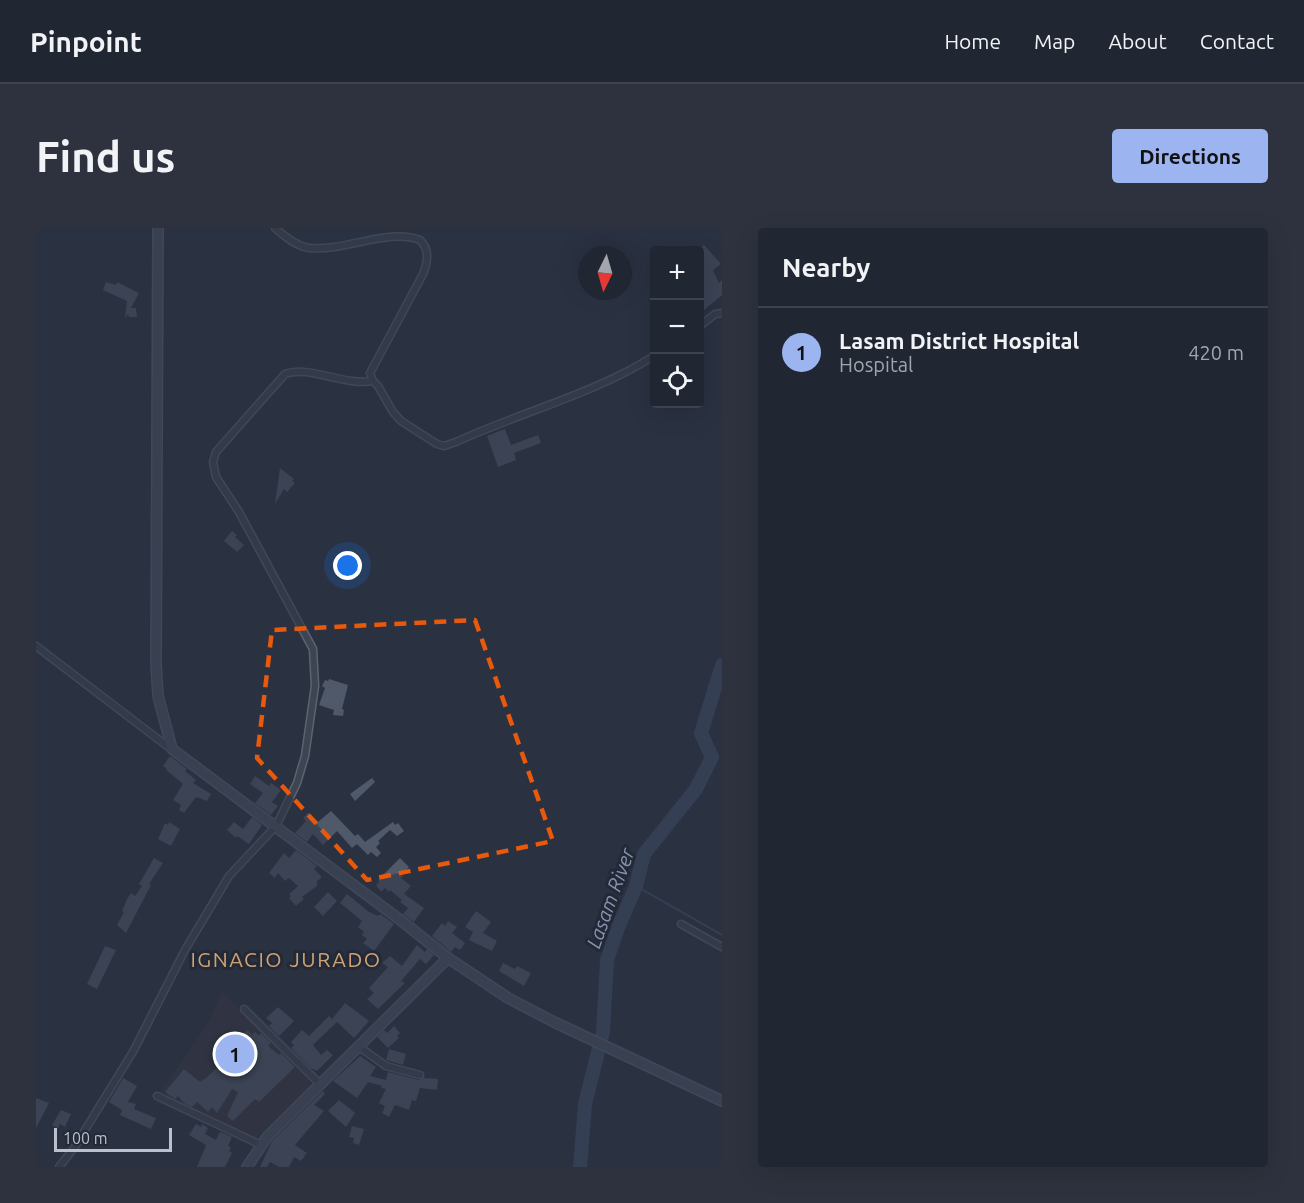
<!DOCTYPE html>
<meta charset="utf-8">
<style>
:root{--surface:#202632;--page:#2d323e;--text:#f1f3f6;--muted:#a2a5ac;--line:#3d434d;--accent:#9cb5f0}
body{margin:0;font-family:Ubuntu,sans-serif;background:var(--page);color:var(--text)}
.controls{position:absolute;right:18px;top:18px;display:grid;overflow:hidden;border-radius:6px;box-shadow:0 6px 24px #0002}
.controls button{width:54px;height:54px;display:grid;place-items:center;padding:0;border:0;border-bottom:2px solid var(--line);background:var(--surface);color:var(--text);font:30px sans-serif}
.compass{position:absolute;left:542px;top:18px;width:54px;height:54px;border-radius:50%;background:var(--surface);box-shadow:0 6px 24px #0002;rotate:185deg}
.scale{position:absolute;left:18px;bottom:15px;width:118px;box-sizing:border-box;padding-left:6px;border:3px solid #bbc0cc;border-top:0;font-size:16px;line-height:21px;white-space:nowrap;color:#bbc0cc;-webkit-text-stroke:4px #232937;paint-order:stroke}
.you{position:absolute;left:312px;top:338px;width:21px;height:21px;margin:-15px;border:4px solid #fff;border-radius:50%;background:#1a73e8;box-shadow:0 0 0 9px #1a73e833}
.badge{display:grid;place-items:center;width:39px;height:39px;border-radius:50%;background:var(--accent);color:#111;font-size:20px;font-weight:700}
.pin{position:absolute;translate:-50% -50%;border:3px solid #fff;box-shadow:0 2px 6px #0006}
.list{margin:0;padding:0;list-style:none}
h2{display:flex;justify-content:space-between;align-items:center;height:78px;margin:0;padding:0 24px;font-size:26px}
h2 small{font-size:20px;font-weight:400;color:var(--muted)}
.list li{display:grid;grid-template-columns:39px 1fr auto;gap:18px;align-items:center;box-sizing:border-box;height:90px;padding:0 24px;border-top:2px solid var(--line)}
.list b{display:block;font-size:22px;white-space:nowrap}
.list p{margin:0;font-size:20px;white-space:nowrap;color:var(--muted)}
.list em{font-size:20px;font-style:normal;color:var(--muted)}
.icon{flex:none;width:33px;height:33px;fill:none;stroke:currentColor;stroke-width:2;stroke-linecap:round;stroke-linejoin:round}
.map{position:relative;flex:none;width:686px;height:939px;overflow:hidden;border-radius:6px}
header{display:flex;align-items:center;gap:36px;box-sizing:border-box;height:84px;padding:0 30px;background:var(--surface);border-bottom:2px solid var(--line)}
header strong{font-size:28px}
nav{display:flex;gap:33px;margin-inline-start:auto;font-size:21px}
.intro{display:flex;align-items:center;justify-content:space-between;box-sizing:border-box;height:144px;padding:0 36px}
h1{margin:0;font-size:42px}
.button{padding:15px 27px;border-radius:6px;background:var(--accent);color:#111;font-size:21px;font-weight:700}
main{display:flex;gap:36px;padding:0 36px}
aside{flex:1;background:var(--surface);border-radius:6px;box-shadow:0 6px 24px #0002}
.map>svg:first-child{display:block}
.medical{fill:#393643}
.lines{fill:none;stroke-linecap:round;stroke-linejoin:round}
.stream{stroke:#43506b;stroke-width:2}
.river{stroke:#43506b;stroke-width:14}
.building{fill:#50596a}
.street-casing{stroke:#5c626f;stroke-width:9}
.secondary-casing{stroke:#5c626f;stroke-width:12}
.street{stroke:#3e4552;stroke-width:6}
.secondary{stroke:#4d5364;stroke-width:9}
.marked{fill:none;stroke:#e8590c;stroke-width:4.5;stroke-dasharray:12 8;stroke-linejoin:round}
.labels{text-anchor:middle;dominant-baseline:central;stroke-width:6;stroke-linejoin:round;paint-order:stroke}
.water-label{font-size:20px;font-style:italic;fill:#8694b0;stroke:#232937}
.quarter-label{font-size:21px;letter-spacing:1.5px;fill:#cea374;stroke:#232937}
</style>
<header>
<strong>Pinpoint</strong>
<nav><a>Home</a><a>Map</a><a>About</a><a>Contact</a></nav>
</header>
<div class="intro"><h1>Find us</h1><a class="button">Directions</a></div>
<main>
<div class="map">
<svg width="686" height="939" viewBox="0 0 686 939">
<rect width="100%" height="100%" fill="#2a3242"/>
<path class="medical" d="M 186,764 L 277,856 L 220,910 L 123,866 L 172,795 Z"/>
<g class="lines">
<path class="stream" d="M 600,658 L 686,707"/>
<path class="river" d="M 544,939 L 549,876 L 567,804 L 571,732 L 582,700 L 600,658 L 608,626 L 660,561 L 676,529 L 665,505 L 686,437"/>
</g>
<path class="building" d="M 668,17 L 685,36 L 677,42 L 683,55 L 686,52 L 686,67 L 668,82 L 663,77 L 663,21 Z
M 70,54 L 80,57 L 81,54 L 103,65 L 95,80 L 100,80 L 101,89 L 93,89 L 92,86 L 89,90 L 91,73 L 67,62 Z
M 469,201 L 475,217 L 502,207 L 505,215 L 478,225 L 480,232 L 462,239 L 451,208 Z
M 244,240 L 258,251 L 256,253 L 259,255 L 251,264 L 248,261 L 239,276 Z
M 196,303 L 201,307 L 199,309 L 208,317 L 201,324 L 188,313 Z
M 293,451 L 312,457 L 306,481 L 308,482 L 307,488 L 297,487 L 298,482 L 283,477 L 289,460 L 286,458 L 289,452 L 292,453 Z
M 134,528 L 151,541 L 149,543 L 160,552 L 157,555 L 175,566 L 171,573 L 160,569 L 148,585 L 143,582 L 145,577 L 137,572 L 147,556 L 130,542 L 131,541 L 127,538 Z
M 219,548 L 233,558 L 235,555 L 245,562 L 236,574 L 242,578 L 235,587 L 219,575 L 227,565 L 214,556 Z
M 336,550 L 339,554 L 319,573 L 314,566 Z
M 295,583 L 319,608 L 322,606 L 329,614 L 357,594 L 359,597 L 362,595 L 368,603 L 361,608 L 354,602 L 342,613 L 344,615 L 340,619 L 345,625 L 341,629 L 335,624 L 332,627 L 321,616 L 316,620 L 301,603 L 287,617 L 277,606 L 271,614 L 259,605 L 270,593 L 267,590 L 272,585 L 282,594 Z
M 216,589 L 226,597 L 213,616 L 201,608 L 200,610 L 191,602 L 198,594 L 207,601 Z
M 133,594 L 144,601 L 135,618 L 122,611 L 129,595 L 132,597 Z
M 260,622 L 281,638 L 278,641 L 286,649 L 281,653 L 281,658 L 266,669 L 268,671 L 260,678 L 253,670 L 255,668 L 253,666 L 262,658 L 253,650 L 249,653 L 242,645 L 239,650 L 233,645 L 248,625 L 253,630 Z
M 118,630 L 127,635 L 113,656 L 115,657 L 90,705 L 81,697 L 88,684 L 86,683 L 91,671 L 95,665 L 99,668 L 106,658 L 103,656 Z
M 364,630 L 373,639 L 366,646 L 367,648 L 365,650 L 375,658 L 368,666 L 388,680 L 378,694 L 367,686 L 372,680 L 364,674 L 366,672 L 354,662 L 353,664 L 349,660 L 345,664 L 340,657 L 343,654 L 342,652 Z
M 292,664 L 301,673 L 287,688 L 278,679 Z
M 311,666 L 333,684 L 342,688 L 344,686 L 358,696 L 338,723 L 327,715 L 331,711 L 326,707 L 328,704 L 322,699 L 326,693 L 304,675 Z
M 440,683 L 455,694 L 447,705 L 461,713 L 456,723 L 433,712 L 437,704 L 429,699 Z
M 412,693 L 421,699 L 416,705 L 429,715 L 424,722 L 419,719 L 415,724 L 396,708 L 406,695 L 409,698 Z
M 381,717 L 389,724 L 391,721 L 398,727 L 390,736 L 384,731 L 365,753 L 369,755 L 342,781 L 331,771 L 338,765 L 333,760 L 352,739 L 346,735 L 354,728 L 366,738 Z
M 69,718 L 80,722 L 61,761 L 51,756 Z
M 467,735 L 479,741 L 481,738 L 495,745 L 488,758 L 463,743 Z
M 309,775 L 333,793 L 318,810 L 301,794 L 277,817 L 285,827 L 291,822 L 297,827 L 281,843 L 275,840 L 255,820 L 258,817 L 255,814 L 266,802 L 273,808 L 293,788 L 296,791 Z
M 242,779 L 258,793 L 243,808 L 233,798 L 236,795 L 230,790 Z
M 358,798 L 364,805 L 361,808 L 363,810 L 352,820 L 341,809 L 348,802 L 351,805 Z
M 212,802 L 216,807 L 219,804 L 223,808 L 225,805 L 235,815 L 232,818 L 243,827 L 245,825 L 259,839 L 223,874 L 219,871 L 197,893 L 191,888 L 202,864 L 196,861 L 181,885 L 176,879 L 172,884 L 161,874 L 156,879 L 148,875 L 142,868 L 139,871 L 129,864 L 148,841 L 164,854 L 170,850 L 205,817 L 199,812 Z
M 353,821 L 370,826 L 367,837 L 350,832 Z
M 324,828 L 340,839 L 334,848 L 350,852 L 352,844 L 383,852 L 388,850 L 402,851 L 401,862 L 384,860 L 380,873 L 376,872 L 373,882 L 359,877 L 353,889 L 346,885 L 349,878 L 343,875 L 350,861 L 345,860 L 346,858 L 332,854 L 321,870 L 297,853 Z
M 87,850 L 101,858 L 92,874 L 100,876 L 98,881 L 120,890 L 115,901 L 84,887 L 86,882 L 73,874 Z
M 287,863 L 289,866 L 278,877 L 288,883 L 259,917 L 271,925 L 265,933 L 258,929 L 253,939 L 243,939 L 234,934 L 231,939 L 224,939 L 236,913 Z
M 0,870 L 13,875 L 0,900 Z
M 303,872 L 319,885 L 310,899 L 292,883 Z
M 25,882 L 35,886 L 29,899 L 24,896 L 22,900 L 16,897 Z
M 160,896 L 165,899 L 166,896 L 172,900 L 169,906 L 180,912 L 184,904 L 196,909 L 192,918 L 195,919 L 193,923 L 196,925 L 189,939 L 161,939 L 170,917 L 153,907 Z
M 316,898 L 328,901 L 323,917 L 317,915 L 318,910 L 313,909 Z"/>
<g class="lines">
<g class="street-casing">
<path id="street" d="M 239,0 C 248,8 261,19 274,20 C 310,23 353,0 384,12 C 394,22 392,33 387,46 L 334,145 L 337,153 L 342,158 L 357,184 L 365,193 L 401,216 L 408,218 L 420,214 C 485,184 558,166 618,128
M 664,98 L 679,86 L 686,85
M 0,418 L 135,521
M 645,696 L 686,719
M 208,781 L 284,856
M 322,818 L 350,838 L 384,847
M 121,868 L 225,917
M 23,939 L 38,920 L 98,822 L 149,722 L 193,648 L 240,598 L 261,555 L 269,528 L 279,458 L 277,421 L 203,284 L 180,249 L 177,234 L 180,224 L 249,146 C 272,137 308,158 337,153"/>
</g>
<g class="secondary-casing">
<path id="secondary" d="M 122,0 L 120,436 L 122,468 L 136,521 L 367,694 L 412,730
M 211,939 L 231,909 L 412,730 L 472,770 L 518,794 L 686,873"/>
</g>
<use href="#street" class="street"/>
<use href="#secondary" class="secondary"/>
</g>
<path d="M0 0H686V939H0ZM 439,392 L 517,613 L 331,652 L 221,530 L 236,402 Z" fill="#2a3242" fill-opacity=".55" fill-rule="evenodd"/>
<path class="marked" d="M 439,392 L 517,613 L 331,652 L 221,530 L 236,402 Z"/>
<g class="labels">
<g class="water-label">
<text transform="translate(574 670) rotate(-70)">Lasam River</text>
</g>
<g class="quarter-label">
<text x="250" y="731">IGNACIO JURADO</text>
</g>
</g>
</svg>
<div class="controls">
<button>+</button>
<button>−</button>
<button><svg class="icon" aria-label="locate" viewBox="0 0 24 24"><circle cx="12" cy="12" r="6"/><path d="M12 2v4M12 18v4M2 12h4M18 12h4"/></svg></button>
</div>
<svg class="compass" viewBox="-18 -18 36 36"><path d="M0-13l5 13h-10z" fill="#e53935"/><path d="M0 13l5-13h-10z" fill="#a2a5ac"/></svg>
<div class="scale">100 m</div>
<div class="you"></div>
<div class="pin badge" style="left:199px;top:826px">1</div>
</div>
<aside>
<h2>Nearby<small></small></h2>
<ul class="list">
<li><span class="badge">1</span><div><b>Lasam District Hospital</b><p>Hospital</p></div><em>420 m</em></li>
</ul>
</aside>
</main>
